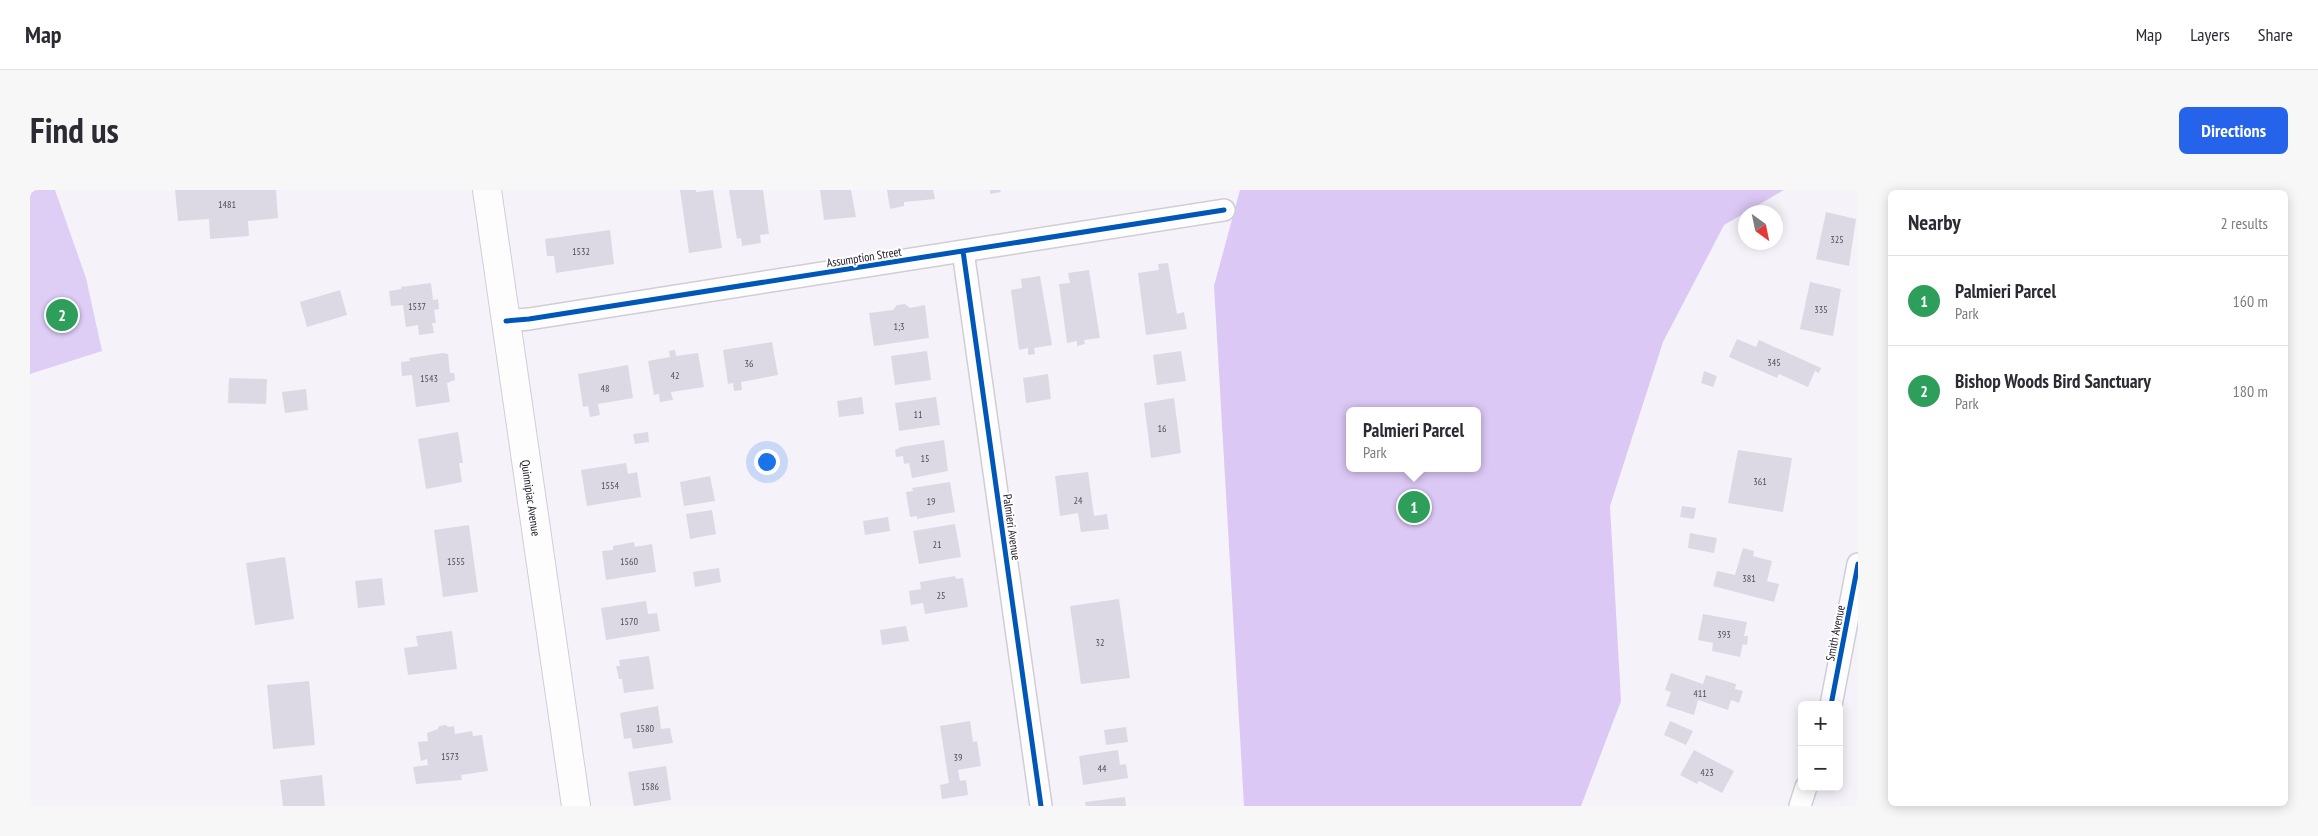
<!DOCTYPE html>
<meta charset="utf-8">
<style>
:root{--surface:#fff;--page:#f7f7f7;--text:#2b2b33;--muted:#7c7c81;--line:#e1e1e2;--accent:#2563eb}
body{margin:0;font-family:"PT Sans Narrow",sans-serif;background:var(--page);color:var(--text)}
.controls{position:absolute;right:15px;bottom:15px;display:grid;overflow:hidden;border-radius:8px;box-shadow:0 2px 12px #0003}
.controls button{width:45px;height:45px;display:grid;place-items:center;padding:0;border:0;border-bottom:1px solid var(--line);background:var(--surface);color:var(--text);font:25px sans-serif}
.compass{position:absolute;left:1708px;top:15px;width:45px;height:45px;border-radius:50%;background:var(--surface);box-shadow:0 2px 12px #0003;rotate:147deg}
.you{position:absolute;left:736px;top:271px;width:18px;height:18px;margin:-12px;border:4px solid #fff;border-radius:50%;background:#1a73e8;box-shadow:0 0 0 8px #1a73e833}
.badge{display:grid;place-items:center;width:32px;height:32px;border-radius:50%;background:var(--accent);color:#fff;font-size:16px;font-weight:700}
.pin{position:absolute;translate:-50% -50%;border:2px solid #fff;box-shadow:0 1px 5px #0006}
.popup{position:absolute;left:1316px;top:217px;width:135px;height:65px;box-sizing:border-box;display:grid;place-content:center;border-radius:8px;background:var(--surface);filter:drop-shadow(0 1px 4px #0005);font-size:16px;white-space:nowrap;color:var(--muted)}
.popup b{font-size:19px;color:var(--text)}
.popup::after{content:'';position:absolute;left:50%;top:100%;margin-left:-10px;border:10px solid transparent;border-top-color:var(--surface)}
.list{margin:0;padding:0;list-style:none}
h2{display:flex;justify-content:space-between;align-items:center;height:65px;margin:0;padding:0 20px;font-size:21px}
h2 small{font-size:16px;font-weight:400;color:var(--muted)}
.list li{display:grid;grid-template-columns:32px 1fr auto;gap:15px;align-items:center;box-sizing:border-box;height:90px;padding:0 20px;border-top:1px solid var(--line)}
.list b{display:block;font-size:19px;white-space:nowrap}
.list p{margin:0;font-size:16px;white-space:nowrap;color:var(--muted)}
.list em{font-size:16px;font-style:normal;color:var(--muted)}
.map{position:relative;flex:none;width:1828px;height:616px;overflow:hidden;border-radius:8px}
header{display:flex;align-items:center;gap:30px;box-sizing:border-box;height:70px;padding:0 25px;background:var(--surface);border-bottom:1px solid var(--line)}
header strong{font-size:24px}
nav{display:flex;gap:28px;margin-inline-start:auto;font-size:18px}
.intro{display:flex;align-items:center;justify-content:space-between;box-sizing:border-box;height:120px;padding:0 30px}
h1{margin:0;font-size:35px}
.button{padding:12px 22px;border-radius:8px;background:var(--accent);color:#fff;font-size:18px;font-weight:700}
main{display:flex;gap:30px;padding:0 30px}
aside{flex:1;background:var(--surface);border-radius:8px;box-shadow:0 2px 12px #0003}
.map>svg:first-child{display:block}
.green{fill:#decef6}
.forest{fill:#dcc8f5;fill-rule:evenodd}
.building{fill:#ddd9e4}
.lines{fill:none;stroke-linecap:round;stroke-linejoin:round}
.minor-casing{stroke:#d1cdd7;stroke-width:24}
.secondary-casing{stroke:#d1cdd7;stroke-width:30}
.minor{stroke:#fefdfe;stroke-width:21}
.secondary{stroke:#fefdfe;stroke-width:28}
.cycleway-casing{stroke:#fff;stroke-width:8}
.cycleway{stroke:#0057b8;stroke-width:5}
.labels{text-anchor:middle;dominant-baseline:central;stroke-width:4;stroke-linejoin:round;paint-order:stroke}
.number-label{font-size:10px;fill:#514b58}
.street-label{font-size:12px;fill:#1e1825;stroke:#fff}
</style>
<header>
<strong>Map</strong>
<nav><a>Map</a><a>Layers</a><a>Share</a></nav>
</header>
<div class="intro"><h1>Find us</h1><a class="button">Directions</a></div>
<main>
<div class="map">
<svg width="1828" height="616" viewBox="0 0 1828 616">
<rect width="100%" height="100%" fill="#f5f2fa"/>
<path class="green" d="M 0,0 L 25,0 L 56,88 L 72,161 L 0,184 Z"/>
<path class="forest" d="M 1210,0 L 1754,0 L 1694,35 L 1633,152 L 1580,316 L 1591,511 L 1551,616 L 1214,616 L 1184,96 ZM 1320,221 L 1448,221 L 1448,278 L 1320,278 Z"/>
<path class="building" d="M 145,0 L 246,0 L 248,28 L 218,31 L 219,46 L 180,49 L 179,29 L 148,31 Z
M 650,0 L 666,0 L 666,2 L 683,0 L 692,58 L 659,63 Z
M 699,0 L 733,0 L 739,44 L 730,45 L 731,53 L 712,56 L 711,48 L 707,49 Z
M 790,0 L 821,0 L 826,27 L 794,30 Z
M 857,0 L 903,0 L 905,9 L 874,12 L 874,16 L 860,19 Z
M 960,0 L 970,0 L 971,2 L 960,4 Z
M 1796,22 L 1826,29 L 1819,76 L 1786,69 Z
M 580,40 L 584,74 L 526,83 L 524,66 L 517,66 L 515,49 Z
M 1138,73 L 1147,124 L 1154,122 L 1157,139 L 1116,145 L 1108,83 L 1129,80 L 1128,74 Z
M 1059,80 L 1070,148 L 1054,150 L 1055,154 L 1047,156 L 1047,151 L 1037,153 L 1029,94 L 1040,93 L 1038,83 Z
M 1010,86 L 1022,155 L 1004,158 L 1005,164 L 998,165 L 998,158 L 989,160 L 981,100 L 992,98 L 991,89 Z
M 1780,92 L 1811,99 L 1803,146 L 1770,139 Z
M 401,93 L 403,110 L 408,109 L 409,119 L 404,120 L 406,133 L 402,133 L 404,143 L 389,145 L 388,135 L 376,137 L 373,115 L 361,116 L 359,101 L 371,99 L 371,97 Z
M 310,100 L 317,125 L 277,137 L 270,112 Z
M 875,114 L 880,118 L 895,115 L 899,148 L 844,156 L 839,123 L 863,120 L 867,115 Z
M 1707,149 L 1726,157 L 1729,150 L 1791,178 L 1789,183 L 1785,181 L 1778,197 L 1749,184 L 1747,188 L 1699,167 Z
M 742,152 L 748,185 L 711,192 L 712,200 L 704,201 L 703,193 L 698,194 L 693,160 Z
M 645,160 L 646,166 L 668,163 L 674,197 L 641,202 L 643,210 L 630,212 L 629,204 L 624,205 L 618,171 L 640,167 L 639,161 Z
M 897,161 L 901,190 L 865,195 L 861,166 Z
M 1151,161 L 1156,191 L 1127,195 L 1123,165 Z
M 413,163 L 418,164 L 420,183 L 424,183 L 425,190 L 417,193 L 420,212 L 386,217 L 382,185 L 372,186 L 371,172 L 380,171 L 379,168 Z
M 598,175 L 603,208 L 568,214 L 570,225 L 560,227 L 558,216 L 553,217 L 548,184 Z
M 1674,181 L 1687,186 L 1683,197 L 1671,193 Z
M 1018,184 L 1021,209 L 996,213 L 993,188 Z
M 199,188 L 237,189 L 236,214 L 198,213 Z
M 276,199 L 278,220 L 255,223 L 252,202 Z
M 832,207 L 834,224 L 809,227 L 807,211 Z
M 906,207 L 910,235 L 869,241 L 865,213 Z
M 1144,208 L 1151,263 L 1121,268 L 1114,213 Z
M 428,242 L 433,273 L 429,273 L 432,292 L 396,299 L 388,249 Z
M 618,242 L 619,252 L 605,254 L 603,244 Z
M 914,250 L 918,281 L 882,288 L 879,273 L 874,274 L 873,266 L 866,267 L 865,260 L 871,257 Z
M 1708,260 L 1762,268 L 1753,322 L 1698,313 Z
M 596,273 L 598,284 L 607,282 L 611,307 L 557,316 L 551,280 Z
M 1058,282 L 1064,326 L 1077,324 L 1079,339 L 1051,342 L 1048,323 L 1030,326 L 1025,286 Z
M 680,286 L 685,311 L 654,316 L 650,292 Z
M 920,292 L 925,322 L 887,329 L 887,326 L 880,327 L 876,302 L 883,301 L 882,298 Z
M 1652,316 L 1666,318 L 1664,329 L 1650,327 Z
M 682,320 L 686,344 L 660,349 L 656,324 Z
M 858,327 L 860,341 L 835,345 L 833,331 Z
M 925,334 L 931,367 L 889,374 L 883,341 Z
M 439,335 L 448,402 L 413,407 L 404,340 Z
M 1660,343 L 1687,348 L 1684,363 L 1658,358 Z
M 604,352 L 605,357 L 622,354 L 626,382 L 576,390 L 572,361 L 583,360 L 583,356 Z
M 1713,358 L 1724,361 L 1723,366 L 1742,371 L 1737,391 L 1749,394 L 1744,412 L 1683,396 L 1687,381 L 1705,385 Z
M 255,367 L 264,429 L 225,435 L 216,373 Z
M 689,378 L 691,392 L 665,397 L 663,382 Z
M 925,386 L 926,389 L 933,388 L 938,417 L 895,424 L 893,413 L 881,415 L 879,401 L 891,399 L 890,392 Z
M 352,388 L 355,415 L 328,418 L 325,391 Z
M 1089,409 L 1100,488 L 1051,494 L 1040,416 Z
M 616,411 L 618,424 L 627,423 L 630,441 L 576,450 L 571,418 Z
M 1673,424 L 1717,432 L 1714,446 L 1718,446 L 1717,455 L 1713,454 L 1710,467 L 1682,461 L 1683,453 L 1668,450 Z
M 876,436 L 879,451 L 852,455 L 850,440 Z
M 422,441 L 427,479 L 378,485 L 374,458 L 388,456 L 386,446 Z
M 619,466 L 624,499 L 594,503 L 592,489 L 589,489 L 586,476 L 590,476 L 589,470 Z
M 1641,483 L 1673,494 L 1676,485 L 1706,494 L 1705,499 L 1713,501 L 1709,513 L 1701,510 L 1698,520 L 1668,510 L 1664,525 L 1636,516 L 1641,502 L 1635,500 Z
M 279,491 L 285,555 L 243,559 L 237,495 Z
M 628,516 L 631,539 L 640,538 L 643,553 L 603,559 L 601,548 L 594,549 L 590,523 Z
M 940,531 L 943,552 L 947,551 L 951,576 L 928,580 L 930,591 L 936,590 L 938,605 L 912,609 L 910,595 L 919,593 L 910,536 Z
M 1640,531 L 1663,541 L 1656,555 L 1634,545 Z
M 416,535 L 418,537 L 424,536 L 425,544 L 442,541 L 443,546 L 452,545 L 458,581 L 431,585 L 432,590 L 386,594 L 383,577 L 398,575 L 397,569 L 391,571 L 388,552 L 398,551 L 397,543 L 408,539 L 409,536 Z
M 1096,537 L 1098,552 L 1076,555 L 1074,540 Z
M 1088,560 L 1090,575 L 1096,574 L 1098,588 L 1053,595 L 1049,566 Z
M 1664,560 L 1704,581 L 1692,603 L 1669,591 L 1667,594 L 1650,585 Z
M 636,576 L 641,610 L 604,616 L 598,582 Z
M 292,585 L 295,616 L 253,616 L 250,590 Z
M 1095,607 L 1096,616 L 1056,616 L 1055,612 Z"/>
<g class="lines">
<g class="minor-casing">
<path id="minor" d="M 933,61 L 1011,616
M 476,131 L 499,129 L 1194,20
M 1801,515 L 1828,374
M 1770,616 L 1776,597"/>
</g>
<g class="secondary-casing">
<g id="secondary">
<path id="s1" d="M 457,0 L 546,616"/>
</g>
</g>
<use href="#minor" class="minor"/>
<use href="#secondary" class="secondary"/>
<g class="cycleway-casing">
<path id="cycleway" d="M 933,61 L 1011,616
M 476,131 L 499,129 L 1194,20
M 1801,515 L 1828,374"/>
</g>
<use href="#cycleway" class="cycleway"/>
</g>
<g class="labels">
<g class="number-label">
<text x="197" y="14">1481</text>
<text x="1807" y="49">325</text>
<text x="551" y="61">1532</text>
<text x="387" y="116">1537</text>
<text x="1791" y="119">335</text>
<text x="869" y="136">1;3</text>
<text x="1744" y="172">345</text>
<text x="719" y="173">36</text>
<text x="645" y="185">42</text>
<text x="399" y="188">1543</text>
<text x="575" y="198">48</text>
<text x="888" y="224">11</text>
<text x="1132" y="238">16</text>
<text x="895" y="268">15</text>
<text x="1730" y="291">361</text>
<text x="580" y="295">1554</text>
<text x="1048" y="310">24</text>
<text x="901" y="311">19</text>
<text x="907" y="354">21</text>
<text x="426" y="371">1555</text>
<text x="599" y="371">1560</text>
<text x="1719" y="388">381</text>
<text x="911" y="405">25</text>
<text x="599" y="431">1570</text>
<text x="1694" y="444">393</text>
<text x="1070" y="452">32</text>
<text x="1670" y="503">411</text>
<text x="615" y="538">1580</text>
<text x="420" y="566">1573</text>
<text x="928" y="567">39</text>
<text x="1072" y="578">44</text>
<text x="1677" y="582">423</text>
<text x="620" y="596">1586</text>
</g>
<g class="street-label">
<text transform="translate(834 67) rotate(-9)">Assumption Street</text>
<text stroke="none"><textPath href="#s1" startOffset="311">Quinnipiac Avenue</textPath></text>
<text transform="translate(982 337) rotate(82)">Palmieri Avenue</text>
<text transform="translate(1805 443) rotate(-79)">Smith Avenue</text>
</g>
</g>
</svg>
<div class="controls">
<button>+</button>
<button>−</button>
</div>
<svg class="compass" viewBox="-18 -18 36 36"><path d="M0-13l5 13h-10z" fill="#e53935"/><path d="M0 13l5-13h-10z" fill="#7c7c81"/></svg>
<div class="you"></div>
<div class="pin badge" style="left:1384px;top:317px;background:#2e9e5b">1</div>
<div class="popup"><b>Palmieri Parcel</b>Park</div>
<div class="pin badge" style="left:32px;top:125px;background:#2e9e5b">2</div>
</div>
<aside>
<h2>Nearby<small>2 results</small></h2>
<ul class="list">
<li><span class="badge" style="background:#2e9e5b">1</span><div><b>Palmieri Parcel</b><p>Park</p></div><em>160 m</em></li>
<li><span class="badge" style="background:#2e9e5b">2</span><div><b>Bishop Woods Bird Sanctuary</b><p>Park</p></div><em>180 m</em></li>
</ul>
</aside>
</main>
